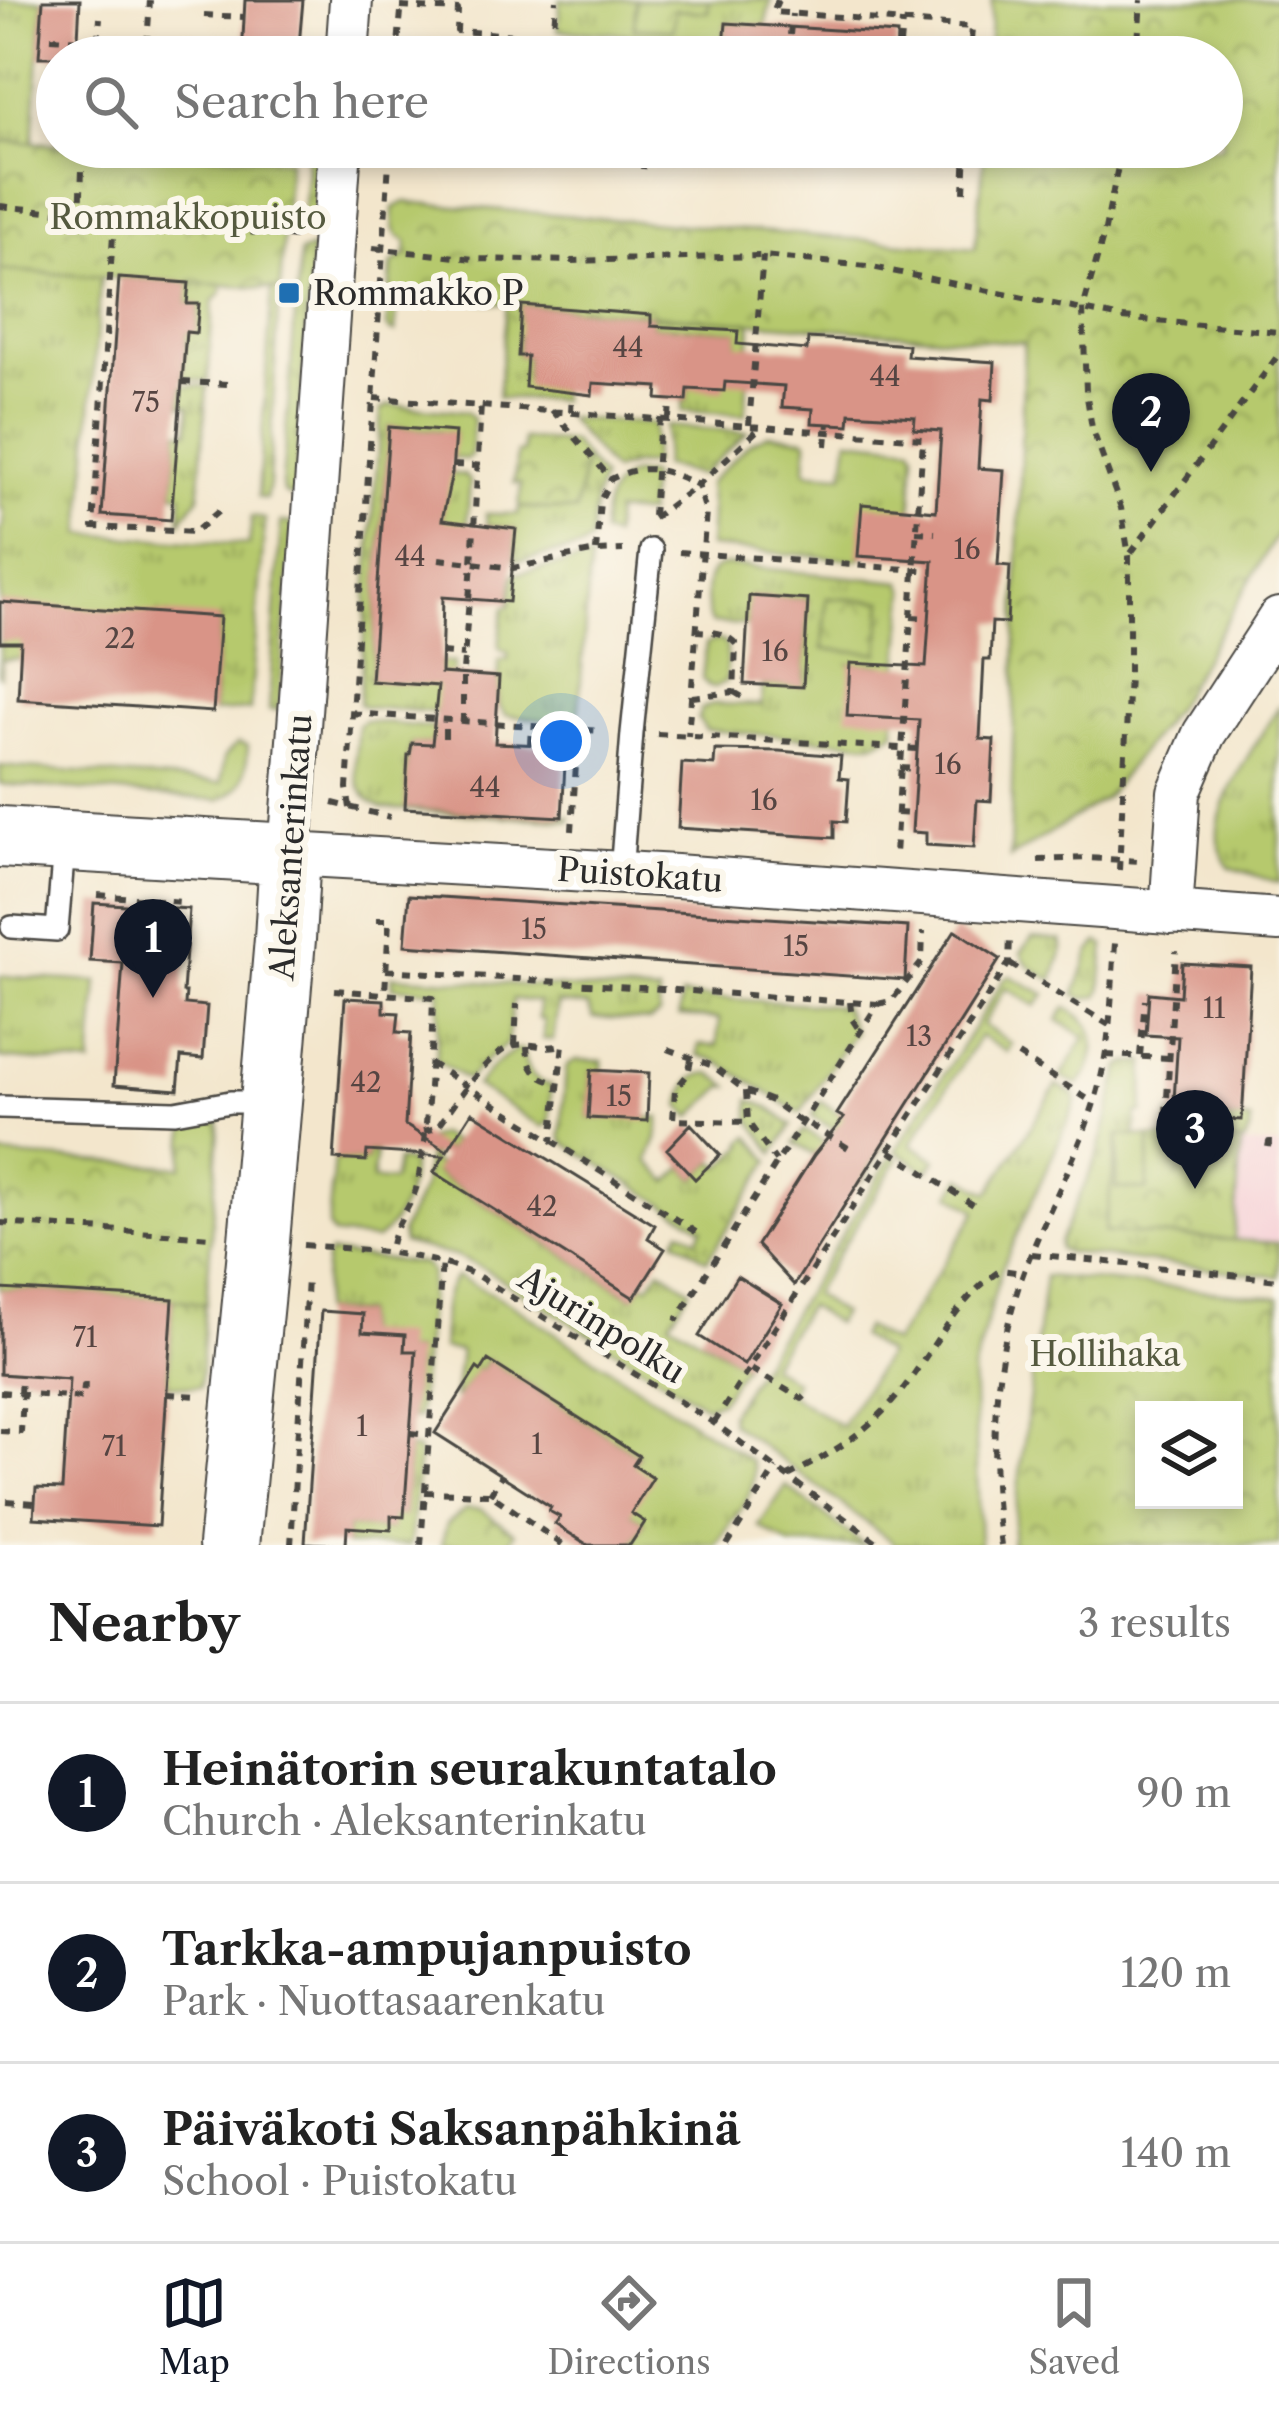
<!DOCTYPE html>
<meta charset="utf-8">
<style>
:root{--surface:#fff;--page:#f2f2f2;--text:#222;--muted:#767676;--line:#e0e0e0;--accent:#111827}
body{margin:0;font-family:"Libre Caslon Text",serif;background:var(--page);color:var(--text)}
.controls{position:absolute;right:36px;bottom:36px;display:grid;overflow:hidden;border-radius:0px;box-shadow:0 6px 18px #0003}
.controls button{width:108px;height:108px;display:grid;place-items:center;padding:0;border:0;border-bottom:3px solid var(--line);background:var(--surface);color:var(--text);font:60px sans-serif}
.you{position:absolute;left:561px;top:741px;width:42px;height:42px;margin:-30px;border:9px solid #fff;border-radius:50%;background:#1a73e8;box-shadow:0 0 0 18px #1a73e833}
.badge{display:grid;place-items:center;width:78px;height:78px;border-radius:50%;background:var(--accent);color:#fff;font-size:39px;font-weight:700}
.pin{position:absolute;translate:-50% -99px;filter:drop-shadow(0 3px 6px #0008)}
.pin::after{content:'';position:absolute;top:63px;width:42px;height:36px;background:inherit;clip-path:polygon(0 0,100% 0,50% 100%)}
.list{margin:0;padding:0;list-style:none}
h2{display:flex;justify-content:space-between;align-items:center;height:156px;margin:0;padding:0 48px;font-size:51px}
h2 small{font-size:39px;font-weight:400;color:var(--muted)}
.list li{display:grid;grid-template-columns:78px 1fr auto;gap:36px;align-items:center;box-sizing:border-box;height:180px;padding:0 48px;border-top:3px solid var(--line)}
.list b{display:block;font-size:45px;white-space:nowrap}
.list p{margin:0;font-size:39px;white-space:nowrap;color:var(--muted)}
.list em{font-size:39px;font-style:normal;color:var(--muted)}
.icon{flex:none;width:66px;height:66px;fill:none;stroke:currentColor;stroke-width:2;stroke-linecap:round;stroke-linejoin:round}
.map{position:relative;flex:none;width:1279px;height:1545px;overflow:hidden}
.search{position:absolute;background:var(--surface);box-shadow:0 6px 18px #0003;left:36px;right:36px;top:36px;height:132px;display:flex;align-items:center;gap:30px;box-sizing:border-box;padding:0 42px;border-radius:66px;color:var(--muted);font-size:45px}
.sheet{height:696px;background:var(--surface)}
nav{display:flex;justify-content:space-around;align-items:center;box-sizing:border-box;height:168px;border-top:3px solid var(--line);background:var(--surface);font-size:33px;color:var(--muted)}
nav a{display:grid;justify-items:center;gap:6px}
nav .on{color:var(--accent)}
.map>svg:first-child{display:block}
.built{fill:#f6cfd6}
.grass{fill:url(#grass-tufts);stroke:#707a4c;stroke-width:3}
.park{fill:url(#park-crowns);stroke:#707a4c;stroke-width:3;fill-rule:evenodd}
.pitch{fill:#b6c96d;stroke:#707a4c;stroke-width:3}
.building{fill:#d99487}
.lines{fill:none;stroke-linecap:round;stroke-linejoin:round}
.service-casing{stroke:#494743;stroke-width:26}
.minor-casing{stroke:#494743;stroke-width:46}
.secondary-casing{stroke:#494743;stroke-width:64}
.path{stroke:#494743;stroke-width:6;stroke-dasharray:9 9;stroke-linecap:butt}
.service{stroke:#fff;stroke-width:21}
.minor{stroke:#fff;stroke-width:42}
.secondary{stroke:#fff;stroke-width:60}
.poi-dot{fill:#1f6fb2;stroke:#fbf7ec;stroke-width:4.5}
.labels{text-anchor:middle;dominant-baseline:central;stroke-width:12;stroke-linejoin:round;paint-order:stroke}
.number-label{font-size:27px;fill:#564542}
.park-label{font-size:33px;fill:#555a3f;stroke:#fbf7ec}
.poi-label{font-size:33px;fill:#2b2b2b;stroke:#fbf7ec;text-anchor:start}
.street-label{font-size:33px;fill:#2b2b2b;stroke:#fbf7ec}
</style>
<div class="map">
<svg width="1279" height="1545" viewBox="0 0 1279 1545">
<defs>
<pattern id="grass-tufts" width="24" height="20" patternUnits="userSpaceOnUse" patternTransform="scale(3)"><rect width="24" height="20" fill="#b6c96d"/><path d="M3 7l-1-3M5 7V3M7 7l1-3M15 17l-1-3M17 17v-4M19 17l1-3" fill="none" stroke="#94a35a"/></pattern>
<pattern id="park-crowns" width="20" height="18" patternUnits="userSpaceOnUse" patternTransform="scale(3)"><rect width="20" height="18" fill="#b6c96d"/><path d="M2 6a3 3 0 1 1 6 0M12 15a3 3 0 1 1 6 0" fill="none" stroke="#94a35a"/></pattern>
</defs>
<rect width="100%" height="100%" fill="#fbf7ec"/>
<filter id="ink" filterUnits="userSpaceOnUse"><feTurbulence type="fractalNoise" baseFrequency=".00833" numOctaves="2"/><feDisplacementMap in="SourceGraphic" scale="24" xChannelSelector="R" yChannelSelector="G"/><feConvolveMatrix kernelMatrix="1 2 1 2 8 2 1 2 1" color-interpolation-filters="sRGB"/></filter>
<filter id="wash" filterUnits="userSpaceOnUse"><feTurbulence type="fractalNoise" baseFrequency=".004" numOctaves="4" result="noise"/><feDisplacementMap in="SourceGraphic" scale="48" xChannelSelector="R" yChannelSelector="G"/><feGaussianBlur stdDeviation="2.7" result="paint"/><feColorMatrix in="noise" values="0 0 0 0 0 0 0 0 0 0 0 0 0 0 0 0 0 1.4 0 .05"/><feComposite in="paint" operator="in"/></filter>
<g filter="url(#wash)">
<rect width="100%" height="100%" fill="#f3e6cc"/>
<path class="built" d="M 1119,1135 L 1279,1147 L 1279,1243 L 1104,1232 Z"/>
<path class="grass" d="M 0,0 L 43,0 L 33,142 L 57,144 L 57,147 L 0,194 Z
M 560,0 L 771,0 L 765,26 L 726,23 L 723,57 L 660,57 L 660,51 L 699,52 L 700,39 L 558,30 Z
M 305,147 L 319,147 L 313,230 L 307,230 L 302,223 L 307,169 Z
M 0,211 L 104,230 L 82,534 L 249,545 L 252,517 L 265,519 L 250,710 L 213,712 L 220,618 L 20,659 L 2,660 L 0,678 L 0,531 L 4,524 L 3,508 L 0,508 Z
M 312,248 L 294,495 L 291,497 L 283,492 L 282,484 L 300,253 Z
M 281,249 L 269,484 L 266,499 L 258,497 L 272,289 L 222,285 L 222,292 L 213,302 L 208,381 L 183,379 L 186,332 L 196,332 L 199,305 L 187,304 L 188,283 L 119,278 Z
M 400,257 L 755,266 L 745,415 L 682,411 L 683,401 L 687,400 L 688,389 L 726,369 L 736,369 L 737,331 L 651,326 L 651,315 L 586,321 L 586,310 L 551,307 L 519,337 L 518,355 L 527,356 L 526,377 L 558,379 L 560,400 L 498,398 L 507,304 L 398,296 L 395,332 L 390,331 L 387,327 L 391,266 Z
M 182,386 L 207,386 L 199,497 L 181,521 L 182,494 L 173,493 L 178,431 L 188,431 L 190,406 L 181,405 Z
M 389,405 L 466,412 L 473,419 L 471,456 L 466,459 L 453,458 L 442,439 L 441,431 L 389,427 L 371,680 L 421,684 L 433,661 L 454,663 L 453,702 L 436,712 L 364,707 L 359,704 L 381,410 Z
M 567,418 L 654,424 L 652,464 L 632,465 L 613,472 Z
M 666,426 L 747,432 L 701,475 C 688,474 677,468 663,466 Z
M 768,434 L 804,438 L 807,441 L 806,470 L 809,472 L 844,474 L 849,439 L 912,446 L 915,453 L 911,514 L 858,560 L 709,547 L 711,511 L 708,484 L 750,443 Z
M 585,458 L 602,478 L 595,499 L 590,541 L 582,548 L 518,561 L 514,559 L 515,529 L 487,525 L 486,514 L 518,514 L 519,507 L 576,511 Z
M 446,473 L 464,475 L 470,482 L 465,550 L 440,553 Z
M 632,474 L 650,475 L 647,514 L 615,512 L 613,537 L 602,534 C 603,508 607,486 632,474 Z
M 281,522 L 292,523 L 279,710 L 269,710 Z
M 590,559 L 578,718 L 570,723 L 505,715 L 498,704 L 499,660 L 508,659 L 508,652 L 501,650 L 499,646 L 504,607 L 510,606 L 514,574 Z
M 726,565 L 902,582 L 906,591 L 899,671 L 881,665 L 850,664 L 895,716 L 895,732 L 878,742 L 870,743 L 706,730 L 698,719 L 701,709 L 712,704 L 761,705 L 763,685 L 803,686 L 808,600 L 750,596 L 748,625 L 711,623 C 706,613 704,586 710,575 C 713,567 719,567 726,565 Z
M 715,640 L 723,641 L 727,648 L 726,681 L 715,687 L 709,686 L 702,679 L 706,644 Z
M 1279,706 L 1279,883 L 1229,867 C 1225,859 1219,849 1218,840 C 1213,803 1260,738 1279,706 Z
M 364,721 L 436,728 L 432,744 L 412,744 L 408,756 L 406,808 L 570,817 L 570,821 L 382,808 C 347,794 356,756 358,726 Z
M 238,743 L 248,746 C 246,772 246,789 219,800 L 0,784 L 0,766 L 221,783 L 224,757 Z
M 1032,938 L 1061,940 L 1063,949 L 1053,980 C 1040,973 1026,968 1021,953 Z
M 1099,942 L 1105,946 L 1101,991 L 1098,996 L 1084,999 L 1075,994 L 1090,952 Z
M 0,976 L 98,982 L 91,1065 L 0,1058 Z
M 392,976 L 659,994 L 659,1015 L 649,1021 L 593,1018 L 588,1006 L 558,1003 L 553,1040 L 543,1039 L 544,1020 L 538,1019 L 539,1002 L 513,999 L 507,1044 L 489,1058 L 467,1080 L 436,1060 L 440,991 L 393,987 Z
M 1010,976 L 1045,994 L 1036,1006 L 1006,988 L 983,1025 L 1012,1044 L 1007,1052 L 980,1036 L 911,1144 L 936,1160 L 928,1171 L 924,1170 L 896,1150 L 1005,978 Z
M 681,996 L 843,1006 L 854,1032 L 800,1113 L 715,1060 L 698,1055 L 699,1045 L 717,1046 L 719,1019 L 679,1016 Z
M 1066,1007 C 1075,1013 1085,1018 1090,1027 C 1100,1045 1091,1073 1078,1085 L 1061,1077 L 1085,1037 L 1058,1020 Z
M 517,1049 L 523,1050 C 524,1067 533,1083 551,1085 L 550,1122 L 542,1127 L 476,1086 L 493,1066 Z
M 577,1060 L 602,1061 L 602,1071 L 591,1071 L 589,1118 L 660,1118 L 657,1139 L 648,1161 L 669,1182 L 684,1167 L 695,1179 L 714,1161 L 721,1167 L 745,1145 L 743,1142 L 750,1136 L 770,1161 L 707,1260 L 675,1239 L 681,1230 L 697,1239 L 703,1228 L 563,1142 L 561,1136 L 566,1069 L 568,1064 Z
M 1145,1062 L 1143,1113 L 1137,1113 L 1135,1136 L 1119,1136 L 1105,1231 L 1279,1243 L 1279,1277 L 1066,1252 L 1059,1249 L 1059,1242 L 1098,1155 L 1121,1066 L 1128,1063 Z
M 711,1073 L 729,1086 L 723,1087 L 691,1117 L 681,1105 C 685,1087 690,1074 711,1073 Z
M 1057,1085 L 1075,1096 L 1076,1103 L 1001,1270 L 973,1371 L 980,1545 L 897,1545 L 731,1423 L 730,1413 L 892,1155 L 898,1159 L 813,1294 L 841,1313 L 835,1323 L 807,1306 L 770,1365 L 795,1381 L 789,1394 L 841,1426 L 887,1354 L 859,1336 L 865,1327 L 893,1343 L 977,1211 L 951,1194 L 962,1177 L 989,1193 Z
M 750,1100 L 768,1107 L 792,1125 L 774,1153 L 750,1119 Z
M 821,1101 L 885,1145 L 862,1182 L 816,1153 L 814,1155 L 794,1143 L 804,1130 L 851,1158 L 859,1145 L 812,1116 Z
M 1170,1116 L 1242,1120 L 1251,1121 L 1250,1132 L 1243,1143 L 1169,1138 Z
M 439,1134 L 453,1143 L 447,1151 L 439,1147 L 430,1160 L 438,1166 L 435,1173 L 633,1298 L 643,1283 L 649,1286 L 660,1269 L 690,1289 L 670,1321 L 744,1365 L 720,1401 L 706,1406 L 481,1267 L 455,1256 L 403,1243 L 401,1232 L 423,1187 L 429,1138 Z
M 367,1152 L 376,1152 L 372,1180 L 393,1181 L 397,1161 L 411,1162 C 412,1190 399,1222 376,1240 L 333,1235 L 328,1227 L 334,1159 L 366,1161 Z
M 0,1233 L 208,1249 L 200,1387 L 168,1385 L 173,1299 L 0,1289 Z
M 330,1253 L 424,1264 L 431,1272 L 418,1418 L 411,1418 L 415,1351 L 404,1351 L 362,1332 L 363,1313 L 321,1311 L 326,1259 Z
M 457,1276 L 511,1304 L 751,1461 C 764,1488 730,1523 716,1545 L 630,1545 L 645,1522 L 631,1513 L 633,1465 L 639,1456 L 488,1360 L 481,1371 L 478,1369 L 458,1397 L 454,1397 L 460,1351 L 442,1348 C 444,1324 440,1293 457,1276 Z
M 409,1449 L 416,1450 L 419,1455 L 410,1545 L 346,1545 L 347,1527 L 390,1530 L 391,1516 L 404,1516 Z
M 786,1486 L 864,1545 L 790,1545 L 759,1526 Z"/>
<path class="park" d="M 636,0 L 709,0 L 708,12 L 675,10 L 673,30 L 634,28 Z
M 992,0 L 1279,0 L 1279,531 L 1175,708 L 1105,798 L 1010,858 L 1024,343 L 390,295 L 392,263 L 406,256 L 407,241 C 391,234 393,224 394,208 L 405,202 L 975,249 L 985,147 L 1222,147 L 1222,57 L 989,57 Z
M 0,141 L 57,144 L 57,147 L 110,147 L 289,160 L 280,289 L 0,270 Z
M 523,439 L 572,442 L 585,458 L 576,511 L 519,507 L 521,484 L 514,483 L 517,453 L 523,452 Z
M 827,598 L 883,601 L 879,653 L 823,649 Z
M 220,1115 L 206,1304 L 173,1299 L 0,1289 L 0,1155 L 182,1167 L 187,1122 L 201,1116 Z
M 1119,1135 L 1117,1188 L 1147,1190 L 1150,1137 L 1241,1143 L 1234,1240 L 1104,1232 Z
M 1045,1276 L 1279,1297 L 1279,1545 L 1011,1545 ZM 1144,1410 L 1234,1410 L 1234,1500 L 1144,1500 Z
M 466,1509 L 480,1509 L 515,1533 L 507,1545 L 441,1545 L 447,1524 Z"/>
<path class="pitch" d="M 1119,1135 L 1150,1137 L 1147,1190 L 1116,1188 Z"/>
<g id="blocks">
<path class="building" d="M 43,0 L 80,0 L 77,57 L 39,57 Z
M 245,0 L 303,0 L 298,57 L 242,57 Z
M 726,23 L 897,34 L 896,57 L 723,57 Z
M 119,278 L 189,283 L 187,304 L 199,304 L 196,333 L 186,332 L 171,520 L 102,515 Z
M 521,305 L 651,315 L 651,326 L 738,331 L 737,344 L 807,350 L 808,338 L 843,340 L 908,345 L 907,356 L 995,362 L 993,400 L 982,399 L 978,468 L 1004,470 L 998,565 L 1010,566 L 1007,623 L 992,622 L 990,660 L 984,660 L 980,739 L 994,740 L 991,801 L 977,800 L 974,848 L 926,845 L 926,833 L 912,832 L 919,720 L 847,716 L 850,663 L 926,667 L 933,561 L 858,556 L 862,504 L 936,511 L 941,431 L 914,429 L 915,417 L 850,413 L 849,425 L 812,423 L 813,409 L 782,407 L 784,386 L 725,382 L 724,391 L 688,389 L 687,401 L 657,399 L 658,387 L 593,383 L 592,395 L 525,387 L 527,356 L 518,356 Z
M 389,427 L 455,432 L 452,473 L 442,520 L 516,529 L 509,602 L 443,597 L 441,673 L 499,677 L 495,743 L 541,745 L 541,751 L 560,752 L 559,765 L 565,765 L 562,817 L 405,808 L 408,755 L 410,755 L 412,743 L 432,744 L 438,686 L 371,681 Z
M 749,596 L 808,600 L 803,687 L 744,684 Z
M 0,602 L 220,617 L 213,712 L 18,699 L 21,642 L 0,642 Z
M 715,750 L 779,751 L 841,756 L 839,778 L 849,779 L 846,822 L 834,821 L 834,838 L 678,828 L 682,763 L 714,765 Z
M 409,895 L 908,927 L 905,980 L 405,945 Z
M 94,903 L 189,909 L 183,992 L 186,992 L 185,1004 L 207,1006 L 203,1059 L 181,1057 L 178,1090 L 114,1085 L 123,963 L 90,961 Z
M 955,930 L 1000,959 L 794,1285 L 757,1245 L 814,1155 L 844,1118 L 837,1114 Z
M 1182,963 L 1251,967 L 1242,1120 L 1173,1116 L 1178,1037 L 1146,1035 L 1149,993 L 1180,996 Z
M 345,998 L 384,1000 L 384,1012 L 399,1013 L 397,1032 L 411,1033 L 405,1125 L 447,1151 L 472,1112 L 655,1225 L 648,1238 L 665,1249 L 634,1298 L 434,1172 L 444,1156 L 367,1151 L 366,1161 L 334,1159 Z
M 591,1070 L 649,1073 L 647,1121 L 588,1118 Z
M 691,1124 L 720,1155 L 695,1179 L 667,1149 Z
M 737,1276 L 782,1304 L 744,1365 L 699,1336 Z
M 0,1289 L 173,1299 L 158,1526 L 34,1518 L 36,1488 L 62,1489 L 69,1379 L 0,1374 Z
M 321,1311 L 363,1314 L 362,1332 L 405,1335 L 404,1351 L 416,1351 L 404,1517 L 391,1516 L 391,1530 L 347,1527 L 346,1545 L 305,1543 Z
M 488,1360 L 639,1456 L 633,1465 L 653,1478 L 631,1513 L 645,1522 L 630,1545 L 588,1545 L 555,1524 L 560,1517 L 549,1511 L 551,1507 L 435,1433 L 477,1368 L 481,1371 Z"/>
</g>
</g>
<g filter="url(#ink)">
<use href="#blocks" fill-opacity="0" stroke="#494743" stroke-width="3"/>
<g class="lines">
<g class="service-casing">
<path id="service" d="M 621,873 L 632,733 L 651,550
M 12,927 L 57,930 L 64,847
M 0,1107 L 175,1112 L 230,1102 L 264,1102"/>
</g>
<g class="minor-casing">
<path id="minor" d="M 347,57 L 351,0
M 340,147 L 290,854 L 676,876 L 1279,920
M 1171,913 L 1179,792 L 1204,734 L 1279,619"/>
</g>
<g class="secondary-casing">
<path id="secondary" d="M 0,837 L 290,854 L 285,939 L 259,1241 L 229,1545"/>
</g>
<path class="path" d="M 778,0 L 773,12 L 972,27 L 970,57
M 401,7 L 458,10 L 457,31 L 699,48
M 204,15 L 244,17
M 790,35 L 792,14
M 51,38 L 158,45
M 98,41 L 100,18
M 147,44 L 150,0
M 900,45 L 902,22
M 123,57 L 124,42
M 397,57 L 402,0
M 552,57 L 556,0
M 652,57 L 653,44
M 1137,57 L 1141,0
M 541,162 L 542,147
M 643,169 L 644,147
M 964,192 L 966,147
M 0,206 L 295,237
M 80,216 L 83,147
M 114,220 L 93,527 L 195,532 L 220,510
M 373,248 L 474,259 L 571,261 L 763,256 L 867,266 L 1122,318 L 1279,332
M 182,382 L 227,384
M 374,398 L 923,439 L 895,854
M 552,410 L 611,479
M 571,412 L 572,394
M 669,418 L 670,400
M 749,425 L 763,256
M 826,446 L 828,423
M 453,465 L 477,466
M 653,516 L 660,418
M 653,518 L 698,485 L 762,426
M 916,532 L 935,533
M 596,551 L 600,501 L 611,479 C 646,462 664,469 698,485 L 706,512 L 688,736
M 679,552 L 932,571
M 1131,553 L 1279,354
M 439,559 L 513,568 L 596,551 L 623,550
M 911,617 L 929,618
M 441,653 L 464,655
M 734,692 L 746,699
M 692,697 L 734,692 L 736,644 C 725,632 713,632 697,631
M 352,713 L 602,731
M 463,723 L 463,671 L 472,564 L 481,405
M 657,734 L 917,749
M 445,738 L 445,722
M 530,744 L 531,727
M 900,768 L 916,769
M 333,803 L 390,817
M 350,808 L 347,788 L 390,147
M 897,813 L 913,814
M 572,831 L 578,730
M 1038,860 L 1087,858 L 1139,861
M 1119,870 L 1129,675 L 1129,556 L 1121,508 L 1092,428 L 1086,391 L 1083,309 L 1105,230 L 1122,147
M 98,895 L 181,902 L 182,897
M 376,920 L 389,920 L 385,993
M 1010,964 L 1109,1025
M 386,970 L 878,1004 L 676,1321
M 335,990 L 433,998 C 431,1058 429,1121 418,1181 C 413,1207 392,1225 390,1252
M 850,1002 L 852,1019 L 860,1031
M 878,1004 L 891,1001 L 922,962 L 923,932
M 515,1045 L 517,1004
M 527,1046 C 528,1068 535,1079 558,1083
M 668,1049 L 713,1066 L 746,1091 L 772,1101 L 801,1122 L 807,1123 L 850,1149
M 1018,1055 L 1094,1103
M 1106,1055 L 1168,1058
M 1140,1056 L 1145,1000
M 691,1060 L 688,1074 L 675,1090 L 673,1120 L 748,1122
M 430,1063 L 699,1234
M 746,1091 L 748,1122 L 776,1161
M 1166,1115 L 1176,951
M 424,1131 L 437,1128 C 454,1105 488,1050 516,1045 C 533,1042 547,1051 563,1044 L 552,1141
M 1268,1147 L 1269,1142 L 1279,1142
M 890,1151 L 978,1208
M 0,1223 L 212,1237
M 303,1245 C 365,1250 418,1251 476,1275 L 714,1423 L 881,1545
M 1032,1254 L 1279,1280
M 751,1369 L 802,1399 L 805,1396
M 0,1392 L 83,1398 L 84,1386 L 90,1386
M 20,1394 L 21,1376
M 167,1394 L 199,1396
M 714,1423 L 1009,963 L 1010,937
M 0,1431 L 21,1432 L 23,1394
M 410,1433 L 429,1435
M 788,1476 C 834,1453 875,1427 906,1385 C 936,1345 958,1298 1001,1270 L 1023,1273
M 425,1492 L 490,1494 L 563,1545
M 490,1494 L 502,1475
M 7,1501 L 35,1503
M 291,1545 L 307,1279
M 421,1545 L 442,1261
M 727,1545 L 776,1468
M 1001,1545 C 988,1459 993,1356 1023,1274 C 1044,1217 1074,1164 1093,1106 C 1111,1053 1111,998 1115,943"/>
<use href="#service" class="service"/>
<use href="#minor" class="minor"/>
<use href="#secondary" class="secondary"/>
</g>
</g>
<rect class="poi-dot" x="277" y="281" width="24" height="24" rx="6"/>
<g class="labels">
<g class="number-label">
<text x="628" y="347">44</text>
<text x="885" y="376">44</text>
<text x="146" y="402">75</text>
<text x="967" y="549">16</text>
<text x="410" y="556">44</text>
<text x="120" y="638">22</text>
<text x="775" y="651">16</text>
<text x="948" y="764">16</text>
<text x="485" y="787">44</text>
<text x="764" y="800">16</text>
<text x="534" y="929">15</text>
<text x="796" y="946">15</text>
<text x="1214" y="1008">11</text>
<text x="919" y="1036">13</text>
<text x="366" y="1082">42</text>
<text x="619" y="1096">15</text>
<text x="542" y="1206">42</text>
<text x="85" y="1337">71</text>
<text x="362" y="1426">1</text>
<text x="537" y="1444">1</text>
<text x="114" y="1446">71</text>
</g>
<g class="park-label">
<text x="188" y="217">Rommakkopuisto</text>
<text x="1105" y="1354">Hollihaka</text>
</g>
<g class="poi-label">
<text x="313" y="293">Rommakko P</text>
</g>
<g class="street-label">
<text transform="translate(291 847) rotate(-86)">Aleksanterinkatu</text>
<text transform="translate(640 875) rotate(4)">Puistokatu</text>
<text transform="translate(602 1325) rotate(32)">Ajurinpolku</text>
</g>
</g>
</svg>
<div class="controls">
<button><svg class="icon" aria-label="layers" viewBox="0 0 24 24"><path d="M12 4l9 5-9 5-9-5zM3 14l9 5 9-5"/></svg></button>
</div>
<div class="you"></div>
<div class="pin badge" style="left:153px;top:998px">1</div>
<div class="pin badge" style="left:1151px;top:472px">2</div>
<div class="pin badge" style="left:1195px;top:1189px">3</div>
<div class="search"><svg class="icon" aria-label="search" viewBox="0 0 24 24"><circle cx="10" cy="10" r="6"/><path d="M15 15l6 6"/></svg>Search here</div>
</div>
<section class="sheet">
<h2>Nearby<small>3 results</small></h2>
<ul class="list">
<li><span class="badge">1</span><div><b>Heinätorin seurakuntatalo</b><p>Church · Aleksanterinkatu</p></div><em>90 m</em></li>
<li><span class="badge">2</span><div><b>Tarkka-ampujanpuisto</b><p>Park · Nuottasaarenkatu</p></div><em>120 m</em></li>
<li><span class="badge">3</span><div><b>Päiväkoti Saksanpähkinä</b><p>School · Puistokatu</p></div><em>140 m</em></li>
</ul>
</section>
<nav>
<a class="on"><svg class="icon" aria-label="map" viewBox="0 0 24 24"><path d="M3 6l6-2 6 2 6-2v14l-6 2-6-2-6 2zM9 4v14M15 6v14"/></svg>Map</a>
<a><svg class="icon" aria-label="directions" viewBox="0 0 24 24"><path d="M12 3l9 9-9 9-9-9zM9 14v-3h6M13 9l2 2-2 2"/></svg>Directions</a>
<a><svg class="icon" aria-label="saved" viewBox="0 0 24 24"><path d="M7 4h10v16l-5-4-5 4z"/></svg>Saved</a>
</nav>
